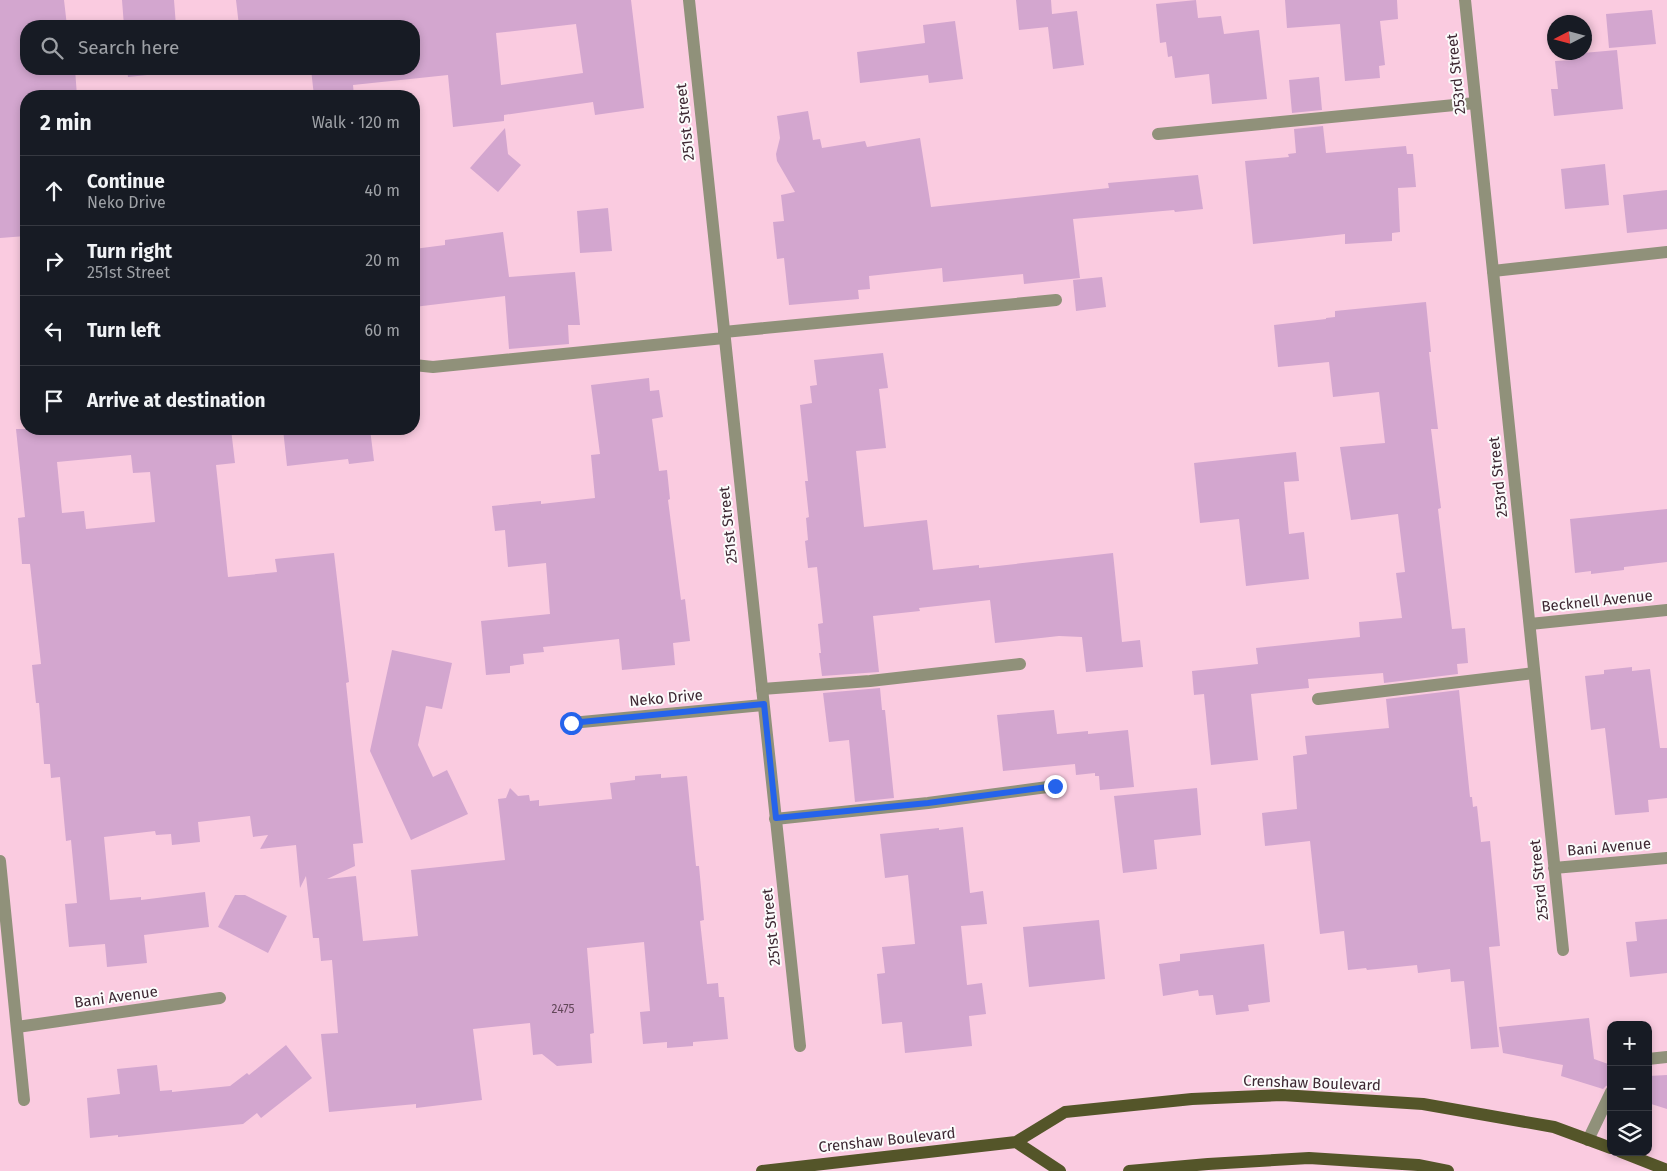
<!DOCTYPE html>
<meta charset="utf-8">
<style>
:root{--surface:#171b24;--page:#20242c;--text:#f1f3f6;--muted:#9ea1a6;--line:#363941}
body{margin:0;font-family:"Fira Sans",sans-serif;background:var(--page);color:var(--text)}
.controls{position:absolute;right:15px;bottom:15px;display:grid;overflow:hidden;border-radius:10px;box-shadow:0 2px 8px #0003}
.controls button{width:45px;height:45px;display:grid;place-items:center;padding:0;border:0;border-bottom:1px solid var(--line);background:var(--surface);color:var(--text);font:25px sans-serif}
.compass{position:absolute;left:1547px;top:15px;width:45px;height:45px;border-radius:50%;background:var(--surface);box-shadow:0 2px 8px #0003;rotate:264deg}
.stop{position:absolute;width:15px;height:15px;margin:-11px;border:4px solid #2563eb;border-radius:50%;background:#fff}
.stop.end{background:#2563eb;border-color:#fff;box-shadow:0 1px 5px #0008}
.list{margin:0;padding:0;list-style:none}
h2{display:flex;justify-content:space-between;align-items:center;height:65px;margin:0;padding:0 20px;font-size:21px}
h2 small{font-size:16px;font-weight:400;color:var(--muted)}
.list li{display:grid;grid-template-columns:32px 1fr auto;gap:15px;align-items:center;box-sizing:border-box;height:70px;padding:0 20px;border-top:1px solid var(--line)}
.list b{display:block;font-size:19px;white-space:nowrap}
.list p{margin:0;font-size:16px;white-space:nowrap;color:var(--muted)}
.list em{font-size:16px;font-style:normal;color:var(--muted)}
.icon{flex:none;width:28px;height:28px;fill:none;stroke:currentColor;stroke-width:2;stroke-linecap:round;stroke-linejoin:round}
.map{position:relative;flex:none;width:1667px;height:1171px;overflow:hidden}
.search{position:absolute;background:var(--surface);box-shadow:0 2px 8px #0003;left:20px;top:20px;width:400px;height:55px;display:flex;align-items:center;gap:12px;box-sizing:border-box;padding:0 18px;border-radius:20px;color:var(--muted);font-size:19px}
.panel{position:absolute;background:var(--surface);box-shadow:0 2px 8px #0003;left:20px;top:90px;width:400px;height:345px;border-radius:20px}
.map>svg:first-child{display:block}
.building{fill:#d3a6cf;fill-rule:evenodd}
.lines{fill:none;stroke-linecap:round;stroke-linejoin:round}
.lane{stroke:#90917a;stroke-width:12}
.street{stroke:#90917a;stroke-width:12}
.primary{stroke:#545529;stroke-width:12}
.route{stroke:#2563eb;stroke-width:6}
.labels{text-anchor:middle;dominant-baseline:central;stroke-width:4;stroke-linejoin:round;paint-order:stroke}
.number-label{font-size:12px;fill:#624759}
.street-label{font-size:15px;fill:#3d2732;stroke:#fbfbfb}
</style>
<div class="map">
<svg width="1667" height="1171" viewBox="0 0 1667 1171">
<rect width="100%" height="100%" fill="#facbe0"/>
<path class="building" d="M 0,0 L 64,0 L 67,26 L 26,26 L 26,69 L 75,69 L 77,96 L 26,96 L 26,236 L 0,238 Z
M 122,0 L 174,0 L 176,26 L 124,26 Z
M 236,0 L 631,0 L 644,108 L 595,115 L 593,102 L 504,115 L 504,121 L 453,127 L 448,75 L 353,85 L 354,96 L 314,96 L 311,69 L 414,69 L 414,26 L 239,26 ZM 576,24 L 583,73 L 501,85 L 496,33 Z
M 1016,0 L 1051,0 L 1052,14 L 1077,11 L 1084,65 L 1053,69 L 1048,27 L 1019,30 Z
M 1196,0 L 1198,18 L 1221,16 L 1224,34 L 1259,30 L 1267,99 L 1212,104 L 1209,74 L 1175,78 L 1172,56 L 1168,57 L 1166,42 L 1160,43 L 1156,4 Z
M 1285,0 L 1397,0 L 1398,19 L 1380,21 L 1385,65 L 1379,66 L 1380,78 L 1345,81 L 1340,24 L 1287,28 Z
M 1652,10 L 1656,44 L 1609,48 L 1606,14 Z
M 955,21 L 963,79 L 929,83 L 928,75 L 860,83 L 857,52 L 925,43 L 923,25 Z
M 1617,50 L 1623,109 L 1554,116 L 1551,89 L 1558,89 L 1555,61 L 1573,60 L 1572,54 Z
M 127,69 L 176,69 L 176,72 L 128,77 Z
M 1319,77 L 1322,110 L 1292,113 L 1289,80 Z
M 808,111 L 813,140 L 820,139 L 822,148 L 865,141 L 867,147 L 920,138 L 931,207 L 1109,188 L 1108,183 L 1198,175 L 1203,209 L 1175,212 L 1174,210 L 1073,219 L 1080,278 L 1024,284 L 1023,274 L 943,282 L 942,268 L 869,276 L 870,289 L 858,290 L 859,299 L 789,305 L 784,258 L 777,259 L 773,222 L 784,221 L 781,195 L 795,192 L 777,161 L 776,154 L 780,138 L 777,116 Z
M 1323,126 L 1326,153 L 1406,146 L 1407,154 L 1413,154 L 1416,187 L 1398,188 L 1400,232 L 1392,233 L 1392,241 L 1345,244 L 1345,234 L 1253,244 L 1245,161 L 1289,157 L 1288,154 L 1296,153 L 1294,129 Z
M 505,128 L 508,154 L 521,165 L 498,192 L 470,168 Z
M 1605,164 L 1609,205 L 1565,209 L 1561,169 Z
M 1667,190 L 1667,229 L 1627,233 L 1623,195 Z
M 608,208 L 612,251 L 580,253 L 577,211 Z
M 503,232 L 509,277 L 575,272 L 580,325 L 568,325 L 569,344 L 509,349 L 505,296 L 414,307 L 414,249 L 445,245 L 445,240 Z
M 1102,277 L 1106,307 L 1076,311 L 1073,280 Z
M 1426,302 L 1431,352 L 1429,352 L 1438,429 L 1431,429 L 1441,508 L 1438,509 L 1452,629 L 1465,628 L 1468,663 L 1457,664 L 1458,674 L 1384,683 L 1383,673 L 1308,679 L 1309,688 L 1251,694 L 1258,760 L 1211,765 L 1204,694 L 1194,695 L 1192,671 L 1258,664 L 1256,648 L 1360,637 L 1359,622 L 1402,618 L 1396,573 L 1405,572 L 1398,514 L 1351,520 L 1340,447 L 1385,443 L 1379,392 L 1333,397 L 1329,362 L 1278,367 L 1274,325 L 1326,319 L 1326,318 L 1335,317 L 1335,311 Z
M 883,353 L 888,388 L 879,389 L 886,448 L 856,451 L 864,527 L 927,520 L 933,570 L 979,565 L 979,568 L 1113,553 L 1122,642 L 1140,640 L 1143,667 L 1086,672 L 1082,637 L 1059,636 L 995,643 L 990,600 L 919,608 L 920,611 L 873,616 L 879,672 L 822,676 L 819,653 L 821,653 L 818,624 L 823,623 L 817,567 L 808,568 L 805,541 L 808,540 L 806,518 L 809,517 L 805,481 L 808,481 L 800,405 L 812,403 L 810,386 L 817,385 L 814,360 Z
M 649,378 L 650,391 L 659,390 L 663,417 L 652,419 L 659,471 L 667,470 L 670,499 L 668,500 L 681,600 L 685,599 L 690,641 L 673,643 L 675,665 L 622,670 L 619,639 L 543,647 L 544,652 L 523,654 L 524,664 L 510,666 L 510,673 L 486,675 L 481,621 L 550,614 L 546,563 L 508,567 L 505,530 L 495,531 L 492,506 L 541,501 L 541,504 L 595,498 L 591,455 L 600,454 L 591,385 Z
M 16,429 L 231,429 L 235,463 L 216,465 L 228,577 L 277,572 L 275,559 L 334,553 L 349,682 L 346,683 L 363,843 L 353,844 L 355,866 L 327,879 L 356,876 L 363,941 L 418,936 L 411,870 L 505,860 L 498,799 L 506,798 L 510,788 L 518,796 L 529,795 L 530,801 L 539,800 L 539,806 L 612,799 L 610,783 L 635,780 L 635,776 L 661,774 L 661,778 L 687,776 L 696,866 L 699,866 L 704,920 L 700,921 L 707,984 L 718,983 L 719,997 L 724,997 L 728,1039 L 693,1042 L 693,1046 L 667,1048 L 667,1042 L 643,1044 L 640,1012 L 650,1011 L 644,942 L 587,948 L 594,1033 L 590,1034 L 592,1063 L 557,1066 L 542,1054 L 533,1055 L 530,1023 L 473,1029 L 482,1100 L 416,1108 L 416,1104 L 329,1112 L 321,1034 L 338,1033 L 332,960 L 321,961 L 319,938 L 313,938 L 306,876 L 300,888 L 296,845 L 260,849 L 268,835 L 253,837 L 250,816 L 198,822 L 200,842 L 172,845 L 171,834 L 156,835 L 155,831 L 104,837 L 110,900 L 141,897 L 141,900 L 205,892 L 209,927 L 144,935 L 147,963 L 107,967 L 105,944 L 69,947 L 65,904 L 77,903 L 71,840 L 66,841 L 60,777 L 51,778 L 50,764 L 44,764 L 39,703 L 36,703 L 32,665 L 41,664 L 30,564 L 22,564 L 18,518 L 25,517 ZM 131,455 L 133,473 L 150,472 L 155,522 L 86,529 L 84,511 L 62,513 L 57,462 Z
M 283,429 L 370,429 L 374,461 L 349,464 L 348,459 L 287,466 Z
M 1296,452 L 1299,481 L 1284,482 L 1289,534 L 1304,532 L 1309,579 L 1246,586 L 1239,519 L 1200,523 L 1194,463 Z
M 1667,509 L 1667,562 L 1624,567 L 1624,570 L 1591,574 L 1591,571 L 1575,573 L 1570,519 Z
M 392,650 L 452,663 L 442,709 L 426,706 L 418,745 L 433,777 L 447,770 L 468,814 L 411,840 L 370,751 Z
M 1632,667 L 1632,671 L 1650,669 L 1660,748 L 1667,748 L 1667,798 L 1648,800 L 1649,812 L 1615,815 L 1605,728 L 1591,730 L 1585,676 L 1604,674 L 1604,670 Z
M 880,688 L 882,710 L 885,710 L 894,798 L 855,802 L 849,740 L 829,742 L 823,693 Z
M 1459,690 L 1470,797 L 1472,797 L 1473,807 L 1477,806 L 1481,842 L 1490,841 L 1500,946 L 1489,947 L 1499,1047 L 1471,1049 L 1464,981 L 1451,982 L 1450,969 L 1418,973 L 1417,965 L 1367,970 L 1366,968 L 1348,970 L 1344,931 L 1320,934 L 1310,841 L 1265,846 L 1262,813 L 1297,809 L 1293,756 L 1307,754 L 1305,736 L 1389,728 L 1386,699 Z
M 1054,710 L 1057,734 L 1088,731 L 1088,734 L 1128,730 L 1134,787 L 1100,790 L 1099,776 L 1095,776 L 1095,773 L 1076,775 L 1075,764 L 1003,771 L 997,715 Z
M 1197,788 L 1201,835 L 1154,840 L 1157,869 L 1123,873 L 1114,796 Z
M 963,827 L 970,893 L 983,891 L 987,924 L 961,926 L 967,985 L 982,983 L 986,1014 L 969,1016 L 972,1046 L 905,1053 L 902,1022 L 882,1024 L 877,974 L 885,973 L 882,947 L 915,944 L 908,875 L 885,878 L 880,834 L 939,828 L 939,830 Z
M 235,895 L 245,895 L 287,916 L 268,953 L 218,927 Z
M 1667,919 L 1667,973 L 1630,977 L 1626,942 L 1637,941 L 1635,922 Z
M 1099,920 L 1105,979 L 1029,987 L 1023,927 Z
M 1264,944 L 1270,1002 L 1248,1005 L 1249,1011 L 1216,1015 L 1213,995 L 1199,996 L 1198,990 L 1163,996 L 1159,964 L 1180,961 L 1180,954 Z
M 1589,1018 L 1594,1059 L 1611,1065 L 1611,1084 L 1606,1086 L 1603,1089 L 1561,1076 L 1563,1065 L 1503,1053 L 1499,1027 Z
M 286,1045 L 312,1078 L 261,1118 L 257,1113 L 243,1124 L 118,1137 L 118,1135 L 90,1138 L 87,1098 L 120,1094 L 117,1069 L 157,1065 L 160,1091 L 172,1090 L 172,1092 L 230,1086 L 247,1073 L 249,1075 Z
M 1667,1075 L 1667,1109 L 1648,1103 L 1648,1076 Z"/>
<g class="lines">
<path class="lane" d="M 1158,134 L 1475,103
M 1493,271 L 1667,252
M 724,332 L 1056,300
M 414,365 L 433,367 L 724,338
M 762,689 L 870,681 L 1020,664
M 1318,699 L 1534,673
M 775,819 L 928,803 L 1055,786
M 1648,1059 L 1667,1057
M 1588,1140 L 1611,1092"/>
<path class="street" d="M 689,0 L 800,1046
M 1465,0 L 1563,950
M 1530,624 L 1667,610
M 571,723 L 763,705
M 0,861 L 24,1100
M 1554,868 L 1667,858
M 17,1027 L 220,998"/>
<path class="primary" d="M 1016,1142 L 1060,1171
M 1621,1152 L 1667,1170
M 762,1171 L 1016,1142 L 1065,1112 L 1192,1099 L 1282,1095 L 1423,1104 L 1554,1127 L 1611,1148
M 1129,1171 L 1208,1164 L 1309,1158 L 1418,1165 L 1448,1171"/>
</g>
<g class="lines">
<path class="route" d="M 571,723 L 764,704 L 776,818 L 928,803 L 1055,786"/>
</g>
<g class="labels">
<g class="number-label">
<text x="563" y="1009">2475</text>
</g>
<g class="street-label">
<text transform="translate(1456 74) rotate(-96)">253rd Street</text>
<text transform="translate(685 122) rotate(-96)">251st Street</text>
<text transform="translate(1498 477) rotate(-96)">253rd Street</text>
<text transform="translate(728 525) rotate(-96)">251st Street</text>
<text transform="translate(1597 601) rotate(-6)">Becknell Avenue</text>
<text transform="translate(666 698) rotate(-5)">Neko Drive</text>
<text transform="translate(1609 847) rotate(-5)">Bani Avenue</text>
<text transform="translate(1539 880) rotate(-96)">253rd Street</text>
<text transform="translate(771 927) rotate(-96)">251st Street</text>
<text transform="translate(116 997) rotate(-8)">Bani Avenue</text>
<text transform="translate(1312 1083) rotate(2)">Crenshaw Boulevard</text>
<text transform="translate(887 1140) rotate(-6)">Crenshaw Boulevard</text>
</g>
</g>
</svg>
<div class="controls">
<button>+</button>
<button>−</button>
<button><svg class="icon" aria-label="layers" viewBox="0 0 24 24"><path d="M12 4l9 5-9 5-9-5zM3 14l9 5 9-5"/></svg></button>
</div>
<svg class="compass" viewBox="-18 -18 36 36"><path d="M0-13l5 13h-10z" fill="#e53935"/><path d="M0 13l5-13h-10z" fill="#9ea1a6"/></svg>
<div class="stop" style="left:571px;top:723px"></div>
<div class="stop end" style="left:1055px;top:786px"></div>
<div class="search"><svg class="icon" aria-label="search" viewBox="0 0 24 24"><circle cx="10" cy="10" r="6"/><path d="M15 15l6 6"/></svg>Search here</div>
<section class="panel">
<h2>2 min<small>Walk · 120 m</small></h2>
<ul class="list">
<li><svg class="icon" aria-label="ahead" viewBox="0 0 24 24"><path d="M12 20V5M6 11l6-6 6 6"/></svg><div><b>Continue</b><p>Neko Drive</p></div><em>40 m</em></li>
<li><svg class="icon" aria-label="right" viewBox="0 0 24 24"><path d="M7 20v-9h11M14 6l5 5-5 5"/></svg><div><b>Turn right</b><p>251st Street</p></div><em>20 m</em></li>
<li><svg class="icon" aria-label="left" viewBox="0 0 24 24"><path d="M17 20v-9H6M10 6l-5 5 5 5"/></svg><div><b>Turn left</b></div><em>60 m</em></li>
<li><svg class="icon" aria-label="arrive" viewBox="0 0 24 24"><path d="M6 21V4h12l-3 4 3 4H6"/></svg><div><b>Arrive at destination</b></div></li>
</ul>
</section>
</div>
